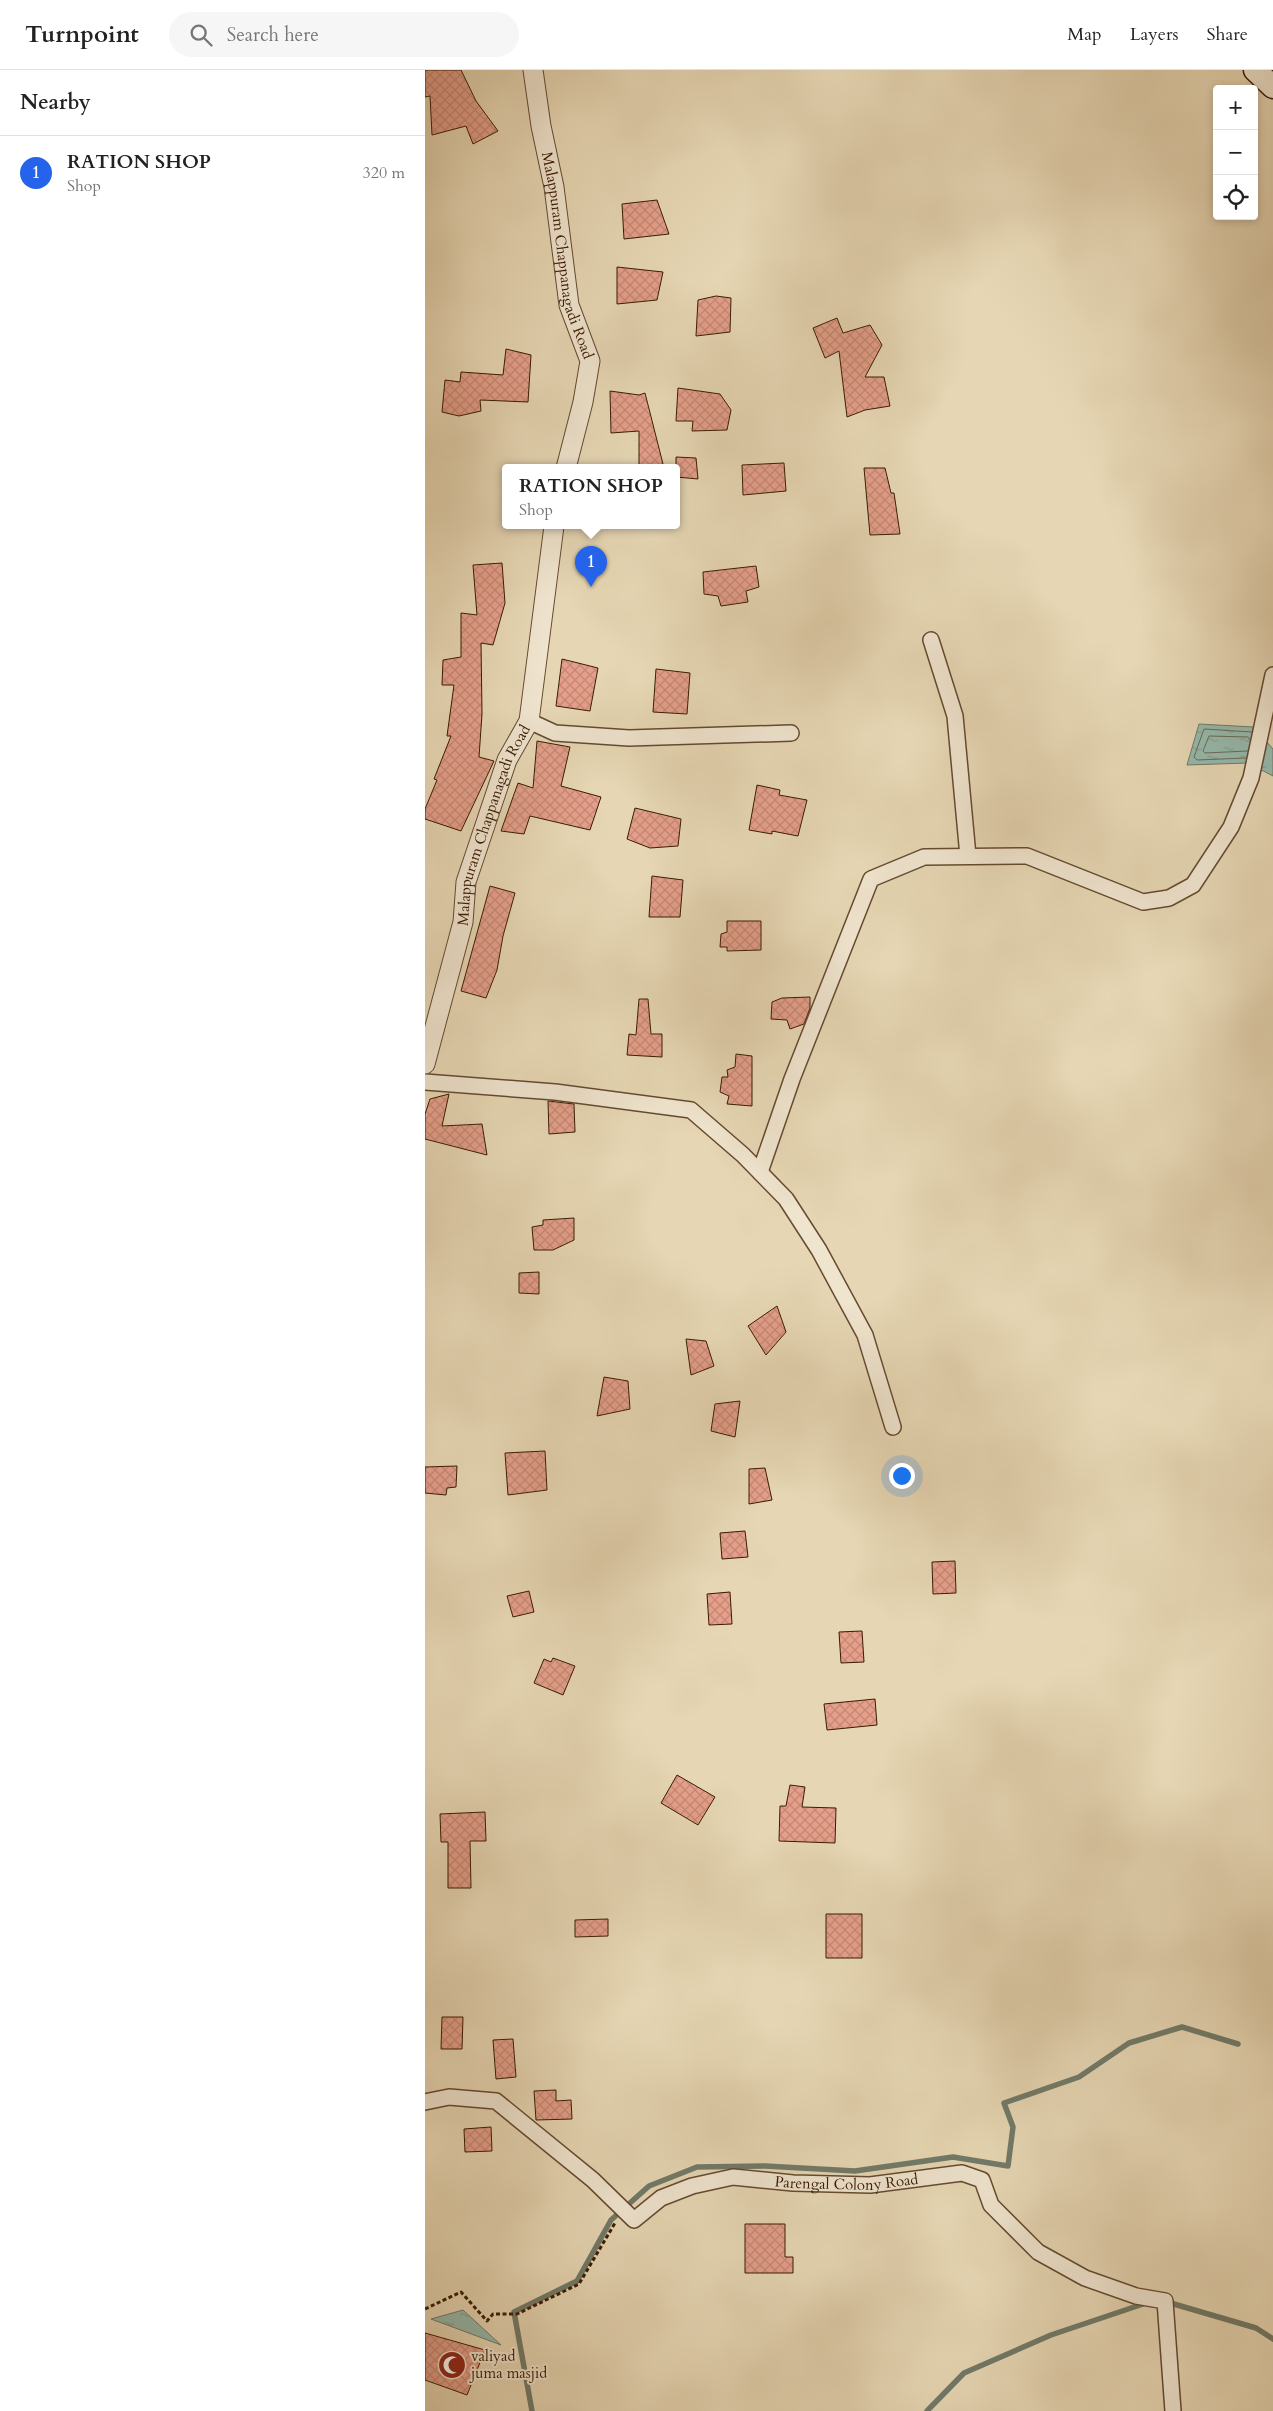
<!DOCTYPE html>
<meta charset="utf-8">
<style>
:root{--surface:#fff;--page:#f6f6f6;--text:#222;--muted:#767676;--line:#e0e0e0;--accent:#2563eb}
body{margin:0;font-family:Cardo,serif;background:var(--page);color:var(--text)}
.controls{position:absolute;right:15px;top:15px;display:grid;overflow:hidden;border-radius:5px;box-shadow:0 2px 8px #0003}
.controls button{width:45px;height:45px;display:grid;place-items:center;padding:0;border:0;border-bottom:1px solid var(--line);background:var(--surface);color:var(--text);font:25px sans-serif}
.you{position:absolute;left:476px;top:1405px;width:18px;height:18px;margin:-12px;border:4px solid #fff;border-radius:50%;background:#1a73e8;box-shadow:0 0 0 8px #1a73e833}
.badge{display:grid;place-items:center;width:32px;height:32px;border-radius:50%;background:var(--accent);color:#fff;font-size:16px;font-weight:700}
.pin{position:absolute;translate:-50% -41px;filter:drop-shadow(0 1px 2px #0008)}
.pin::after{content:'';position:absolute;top:26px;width:18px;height:15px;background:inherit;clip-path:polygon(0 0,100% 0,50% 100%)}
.popup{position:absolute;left:77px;top:394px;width:178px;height:65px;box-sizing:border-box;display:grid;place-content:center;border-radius:5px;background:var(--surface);filter:drop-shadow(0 1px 4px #0005);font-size:16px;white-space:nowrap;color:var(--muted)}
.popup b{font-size:19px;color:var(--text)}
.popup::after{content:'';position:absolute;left:50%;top:100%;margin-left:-10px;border:10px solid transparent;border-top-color:var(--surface)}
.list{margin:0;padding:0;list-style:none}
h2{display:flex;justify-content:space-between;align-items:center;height:65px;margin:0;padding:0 20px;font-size:21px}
h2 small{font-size:16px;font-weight:400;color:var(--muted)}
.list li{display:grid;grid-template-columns:32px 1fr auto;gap:15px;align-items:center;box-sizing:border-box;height:75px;padding:0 20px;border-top:1px solid var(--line)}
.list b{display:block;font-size:19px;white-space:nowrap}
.list p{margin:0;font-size:16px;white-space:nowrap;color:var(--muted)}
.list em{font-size:16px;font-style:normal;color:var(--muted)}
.icon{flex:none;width:28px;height:28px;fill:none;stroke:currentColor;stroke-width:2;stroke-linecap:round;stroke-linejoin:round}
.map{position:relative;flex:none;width:848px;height:2341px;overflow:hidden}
header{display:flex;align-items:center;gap:30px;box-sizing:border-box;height:70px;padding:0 25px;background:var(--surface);border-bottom:1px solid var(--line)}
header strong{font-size:24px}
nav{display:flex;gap:28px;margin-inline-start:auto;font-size:18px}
.search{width:350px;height:45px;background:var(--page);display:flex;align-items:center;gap:12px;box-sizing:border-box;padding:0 18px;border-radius:28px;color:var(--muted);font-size:19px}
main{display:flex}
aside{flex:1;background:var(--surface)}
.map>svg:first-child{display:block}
.water{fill:url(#water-ripples);stroke:#717a69}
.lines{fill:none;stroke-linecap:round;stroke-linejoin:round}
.shore{stroke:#686a58;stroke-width:1}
.stream{stroke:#717a69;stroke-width:5.5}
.building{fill:url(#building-cross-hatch);stroke:#3a1b04}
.minor-casing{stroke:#654a30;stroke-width:18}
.tertiary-casing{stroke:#654a30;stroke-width:21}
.secondary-casing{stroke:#3a1b04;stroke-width:25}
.path{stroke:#3a1b04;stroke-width:3;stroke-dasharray:4 2.5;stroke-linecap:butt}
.minor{stroke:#efe4ce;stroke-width:15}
.tertiary{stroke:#efe4ce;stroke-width:19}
.secondary{stroke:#efe4ce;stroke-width:22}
.labels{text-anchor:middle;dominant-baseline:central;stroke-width:4;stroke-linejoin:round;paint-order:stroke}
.street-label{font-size:15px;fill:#3a1b04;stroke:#efe4ce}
.poi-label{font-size:15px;fill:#3a1b04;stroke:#efe4ce;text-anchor:start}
</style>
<header>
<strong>Turnpoint</strong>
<div class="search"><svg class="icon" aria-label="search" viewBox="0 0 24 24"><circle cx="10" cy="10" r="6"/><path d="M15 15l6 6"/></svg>Search here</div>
<nav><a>Map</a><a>Layers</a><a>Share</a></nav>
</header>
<main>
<aside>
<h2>Nearby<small></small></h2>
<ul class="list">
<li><span class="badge">1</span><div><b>RATION SHOP</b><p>Shop</p></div><em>320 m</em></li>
</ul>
</aside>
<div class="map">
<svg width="848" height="2341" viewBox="0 0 848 2341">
<defs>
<pattern id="water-ripples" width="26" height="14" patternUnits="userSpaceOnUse" patternTransform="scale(1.25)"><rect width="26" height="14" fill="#96b9ac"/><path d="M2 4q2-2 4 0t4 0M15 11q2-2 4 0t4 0" fill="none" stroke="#829e92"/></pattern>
<pattern id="building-cross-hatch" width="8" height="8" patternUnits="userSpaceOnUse" patternTransform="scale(1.25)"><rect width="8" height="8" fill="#e59f8a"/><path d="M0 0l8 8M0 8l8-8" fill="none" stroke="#c58875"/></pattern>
</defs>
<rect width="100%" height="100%" fill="#e6d6b3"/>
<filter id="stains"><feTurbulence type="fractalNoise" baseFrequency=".004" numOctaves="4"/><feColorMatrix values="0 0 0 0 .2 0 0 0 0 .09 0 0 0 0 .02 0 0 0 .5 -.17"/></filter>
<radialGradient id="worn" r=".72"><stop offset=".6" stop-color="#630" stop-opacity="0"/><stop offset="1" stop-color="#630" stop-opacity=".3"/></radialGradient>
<path class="water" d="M 774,654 L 829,657 L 848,679 L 848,706 L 823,693 L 762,695 Z
M 38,2240 L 76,2275 L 6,2249 Z"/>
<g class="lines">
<path class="shore" d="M 823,681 L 780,683 L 778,681 L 784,666 L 823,667 L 825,670
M 821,688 L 772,690 L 769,687 L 779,659 L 827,662"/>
<path class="stream" d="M 742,2232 L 831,2258 L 848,2269
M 107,2341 L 89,2242 L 152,2211 L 186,2150 L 224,2116 L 272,2097 L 340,2096 L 430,2101 L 528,2087 L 583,2096 L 588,2057 L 579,2033 L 654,2007 L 704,1973 L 757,1957 L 813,1974
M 502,2341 L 539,2303 L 626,2265 L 724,2232"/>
</g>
<path class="building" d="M 0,0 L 36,0 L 51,31 L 73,61 L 48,74 L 41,56 L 7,65 L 5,26 L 0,27 Z
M 232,130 L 244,164 L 199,169 L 197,134 Z
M 192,197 L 238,202 L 232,230 L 192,234 Z
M 291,226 L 306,228 L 305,262 L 271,266 L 273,230 Z
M 412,248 L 418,263 L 445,255 L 457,275 L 440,307 L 459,307 L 465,336 L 440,340 L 422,347 L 414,281 L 400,288 L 388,258 Z
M 81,279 L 106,285 L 103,332 L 55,330 L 56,341 L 34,346 L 17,342 L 20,310 L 35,312 L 36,302 L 78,305 Z
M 253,318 L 295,324 L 306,340 L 302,360 L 267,361 L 268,351 L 251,351 Z
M 185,321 L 214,325 L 220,323 L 239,398 L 214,398 L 214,361 L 186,363 Z
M 251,387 L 271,388 L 273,409 L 251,407 Z
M 359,393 L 361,421 L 318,425 L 317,395 Z
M 439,398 L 460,398 L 466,423 L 469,423 L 475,464 L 445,465 Z
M 77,493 L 80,533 L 68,575 L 56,573 L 57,644 L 54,687 L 69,691 L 36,761 L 0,749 L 0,739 L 12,710 L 9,709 L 26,666 L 22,666 L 29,615 L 17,615 L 18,590 L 36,587 L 36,543 L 52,545 L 48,495 Z
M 331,496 L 334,517 L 321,521 L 323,532 L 296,536 L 293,526 L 279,524 L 278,502 Z
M 137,589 L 173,598 L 165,641 L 131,636 Z
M 231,599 L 265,603 L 262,644 L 228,642 Z
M 112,671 L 145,677 L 136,716 L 176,727 L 165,760 L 105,746 L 99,764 L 76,761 L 93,713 L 108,718 Z
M 332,715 L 355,720 L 354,725 L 382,730 L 373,766 L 347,761 L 347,764 L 324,760 Z
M 210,738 L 256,749 L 253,776 L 225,778 L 202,769 Z
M 227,806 L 258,810 L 255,847 L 224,847 Z
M 65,816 L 90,823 L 78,866 L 72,900 L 61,928 L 36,921 Z
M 302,851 L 336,851 L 336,880 L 302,881 L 302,877 L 295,877 L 296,864 L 302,862 Z
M 385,927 L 385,938 L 379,954 L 365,959 L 362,950 L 346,949 L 347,932 L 357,928 Z
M 214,929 L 223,929 L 226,964 L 237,964 L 237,987 L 202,985 L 204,964 L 211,965 Z
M 311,984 L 327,986 L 327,1036 L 302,1034 L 304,1026 L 295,1022 L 297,1007 L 303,1007 L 302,1000 L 310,997 Z
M 24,1024 L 17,1056 L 57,1054 L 62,1085 L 0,1069 L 0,1044 L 5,1029 Z
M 123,1031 L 149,1034 L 150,1062 L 124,1064 Z
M 149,1148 L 149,1170 L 128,1180 L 109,1180 L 107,1157 L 118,1155 L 118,1150 Z
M 114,1202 L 114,1224 L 94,1223 L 94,1203 Z
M 352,1236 L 361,1262 L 341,1285 L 323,1256 Z
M 261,1269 L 281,1271 L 289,1296 L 266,1305 Z
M 179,1307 L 203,1311 L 205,1339 L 172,1346 Z
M 315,1331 L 310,1367 L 286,1361 L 290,1334 Z
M 120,1381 L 122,1420 L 83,1425 L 80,1383 Z
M 32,1396 L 31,1417 L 22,1418 L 21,1425 L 0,1423 L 0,1397 Z
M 340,1398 L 347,1430 L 324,1434 L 324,1399 Z
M 320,1461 L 323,1487 L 297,1489 L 295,1463 Z
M 530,1491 L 531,1523 L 508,1524 L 507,1492 Z
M 104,1521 L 109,1542 L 88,1547 L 82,1526 Z
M 305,1522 L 307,1554 L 284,1555 L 282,1524 Z
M 437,1561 L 439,1592 L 416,1593 L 414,1562 Z
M 128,1588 L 150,1596 L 138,1625 L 109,1613 L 119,1589 L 126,1592 Z
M 450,1629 L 452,1655 L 402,1660 L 399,1634 Z
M 252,1705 L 290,1727 L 273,1755 L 236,1733 Z
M 365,1715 L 380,1717 L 377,1737 L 411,1738 L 410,1773 L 354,1771 L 355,1736 L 361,1736 Z
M 60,1742 L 61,1771 L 45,1771 L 46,1818 L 23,1818 L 23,1772 L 16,1772 L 15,1744 Z
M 401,1844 L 437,1844 L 437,1888 L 401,1888 Z
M 183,1849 L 183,1866 L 150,1867 L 150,1850 Z
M 17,1947 L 38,1947 L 37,1979 L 16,1979 Z
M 88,1969 L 91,2007 L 71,2009 L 68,1970 Z
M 131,2020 L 131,2031 L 146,2030 L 147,2049 L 111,2050 L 109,2021 Z
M 66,2057 L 67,2081 L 40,2082 L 39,2059 Z
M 320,2154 L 360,2154 L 360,2187 L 368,2187 L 368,2203 L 320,2203 Z
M 0,2263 L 60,2280 L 42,2325 L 0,2310 Z"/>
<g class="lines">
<g class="minor-casing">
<g id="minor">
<path d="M 506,570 L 530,646 L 543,786"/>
<path d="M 104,651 L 130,663 L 204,668 L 366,663"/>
<path d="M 0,1012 L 130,1022 L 266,1040 L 318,1085 L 361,1129 L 394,1180 L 440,1265 L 468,1357"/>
<path d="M 335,1102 L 367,1009 L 446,809 L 499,787 L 602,786 L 718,832 L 744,828 L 768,815 L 806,757 L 826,708 L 848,605"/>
<path id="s1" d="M 0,2032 L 24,2027 L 71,2031 L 168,2110 L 209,2150 L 236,2128 L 267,2116 L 308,2107 L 368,2113 L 445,2115 L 537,2103 L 557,2110 L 566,2135 L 613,2182 L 660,2208 L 711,2226 L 740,2231 L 748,2341"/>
</g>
</g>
<g class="tertiary-casing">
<g id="tertiary">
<path id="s2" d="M 108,0 L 116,56 L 129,117 L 144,235 L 165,291 L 158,332 L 141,398"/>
<path id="s3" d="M 0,994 L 38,852 L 41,812 L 82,690 L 104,651 L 129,456"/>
</g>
</g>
<g class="secondary-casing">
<path id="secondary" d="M 830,0 L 848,17"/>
</g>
<path class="path" d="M 0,2239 L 36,2222 L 62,2251 L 68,2244 L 92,2244 L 154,2214 L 190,2153"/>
<use href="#minor" class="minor"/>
<use href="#tertiary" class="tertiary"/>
<use href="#secondary" class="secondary"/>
</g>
<defs>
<g id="mosque-disc" transform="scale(1.4375)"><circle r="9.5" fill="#8f2418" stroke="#efe4ce"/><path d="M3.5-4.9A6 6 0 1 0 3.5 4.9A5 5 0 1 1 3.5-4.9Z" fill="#fff"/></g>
</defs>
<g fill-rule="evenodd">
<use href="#mosque-disc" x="27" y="2295"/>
</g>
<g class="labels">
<g class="street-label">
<text stroke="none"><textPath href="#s2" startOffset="189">Malappuram Chappanagadi Road</textPath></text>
<text stroke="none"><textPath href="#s3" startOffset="249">Malappuram Chappanagadi Road</textPath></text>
<text stroke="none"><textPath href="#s1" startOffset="478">Parengal Colony Road</textPath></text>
</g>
<g class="poi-label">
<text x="46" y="2286">valiyad<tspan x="46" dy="17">juma masjid</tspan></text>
</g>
</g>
<rect width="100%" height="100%" filter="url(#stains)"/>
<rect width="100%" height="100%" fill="url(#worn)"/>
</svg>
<div class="controls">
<button>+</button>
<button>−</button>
<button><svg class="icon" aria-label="locate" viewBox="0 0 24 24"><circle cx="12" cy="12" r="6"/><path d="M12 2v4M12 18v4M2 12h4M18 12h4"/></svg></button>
</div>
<div class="you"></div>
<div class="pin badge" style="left:166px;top:517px">1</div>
<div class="popup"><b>RATION SHOP</b>Shop</div>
</div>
</main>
